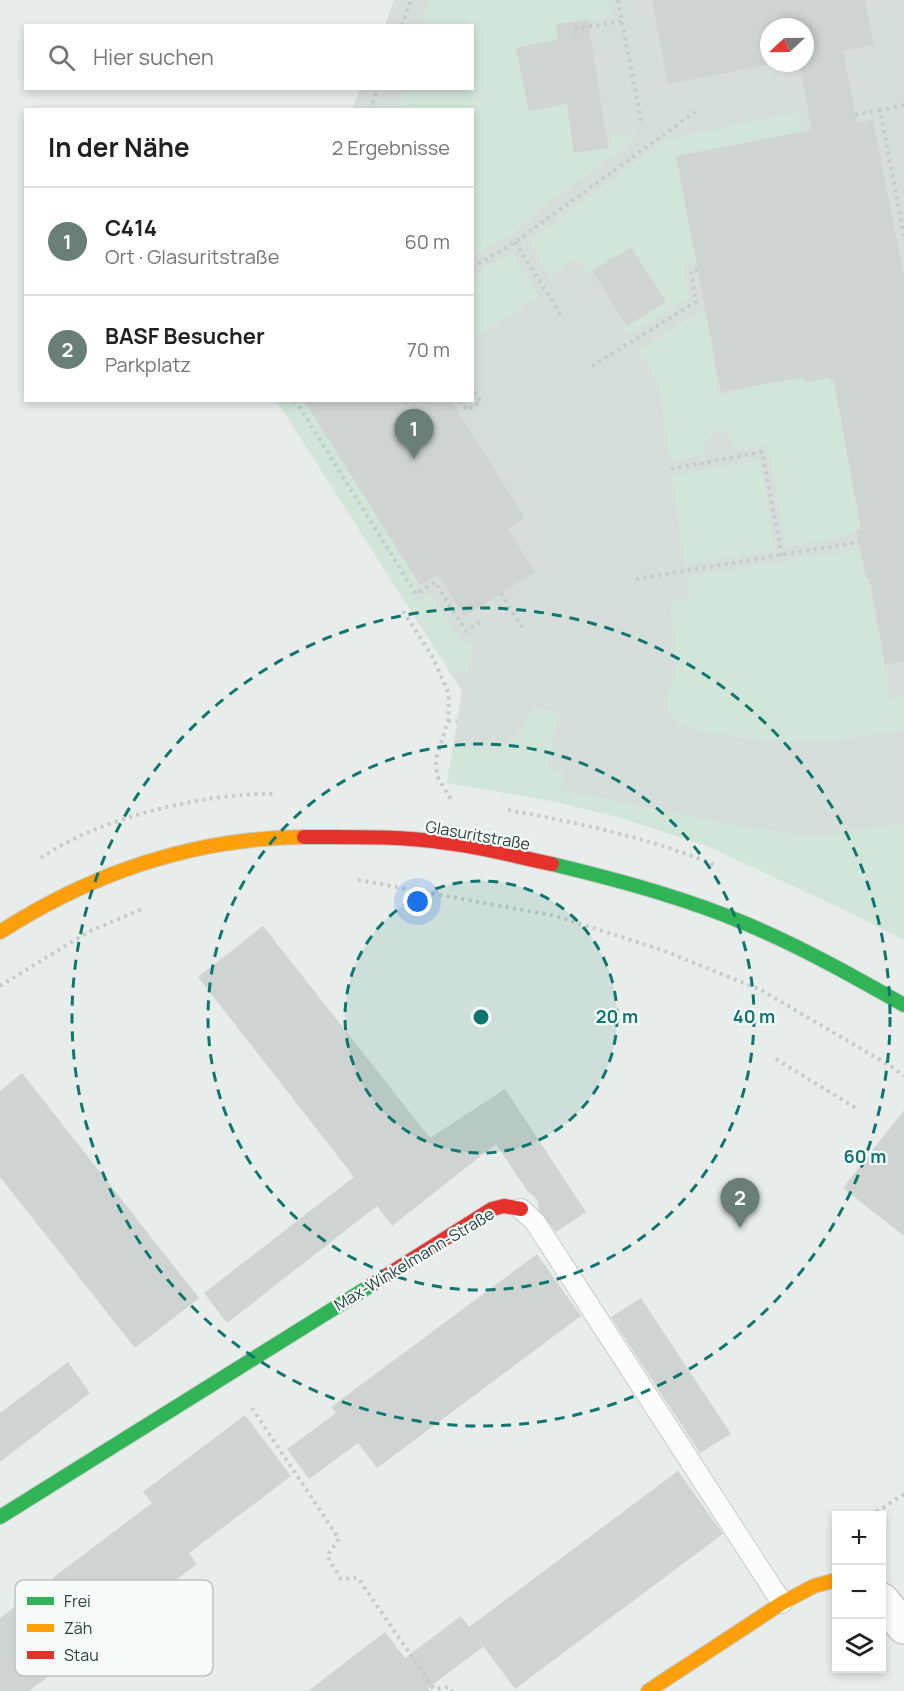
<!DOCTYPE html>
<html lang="de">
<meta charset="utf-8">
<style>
:root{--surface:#fff;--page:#f6f6f6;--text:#222;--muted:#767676;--line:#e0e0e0;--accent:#697e78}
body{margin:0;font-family:Manrope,sans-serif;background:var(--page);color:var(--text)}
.controls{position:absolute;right:18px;bottom:18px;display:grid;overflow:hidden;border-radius:0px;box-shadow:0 3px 9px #0003}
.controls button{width:54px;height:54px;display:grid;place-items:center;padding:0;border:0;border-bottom:2px solid var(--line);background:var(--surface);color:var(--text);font:30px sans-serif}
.compass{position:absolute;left:760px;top:18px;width:54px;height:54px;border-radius:50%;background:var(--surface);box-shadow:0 3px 9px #0003;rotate:248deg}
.you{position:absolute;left:418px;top:902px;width:21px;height:21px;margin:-15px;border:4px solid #fff;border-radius:50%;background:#1a73e8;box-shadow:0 0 0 9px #1a73e833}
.badge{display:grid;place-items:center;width:39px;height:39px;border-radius:50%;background:var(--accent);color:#fff;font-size:20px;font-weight:700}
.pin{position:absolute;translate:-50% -50px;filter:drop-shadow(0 2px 3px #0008)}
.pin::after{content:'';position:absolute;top:32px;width:21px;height:18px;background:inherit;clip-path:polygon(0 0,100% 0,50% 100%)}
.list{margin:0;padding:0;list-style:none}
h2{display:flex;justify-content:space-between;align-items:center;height:78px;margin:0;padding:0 24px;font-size:26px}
h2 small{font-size:20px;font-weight:400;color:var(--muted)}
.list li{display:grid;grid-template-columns:39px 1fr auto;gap:18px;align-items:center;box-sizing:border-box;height:108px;padding:0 24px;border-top:2px solid var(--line)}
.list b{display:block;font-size:22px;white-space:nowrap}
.list p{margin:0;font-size:20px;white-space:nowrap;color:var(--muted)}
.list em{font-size:20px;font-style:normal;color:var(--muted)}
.icon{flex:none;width:33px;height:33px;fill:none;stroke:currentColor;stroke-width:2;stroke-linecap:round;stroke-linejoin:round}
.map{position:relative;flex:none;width:904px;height:1691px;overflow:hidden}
.search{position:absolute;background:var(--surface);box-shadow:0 3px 9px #0003;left:24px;top:24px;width:450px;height:66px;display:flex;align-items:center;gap:15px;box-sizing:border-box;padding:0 21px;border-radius:0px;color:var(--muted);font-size:22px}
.panel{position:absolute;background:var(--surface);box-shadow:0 3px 9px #0003;left:24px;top:108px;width:450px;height:294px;border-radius:0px}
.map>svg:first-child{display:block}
.built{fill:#d6dedb;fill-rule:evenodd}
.green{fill:#d1e6d8}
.building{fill:#cfd4d2}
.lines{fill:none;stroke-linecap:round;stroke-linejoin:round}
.lane-casing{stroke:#c5cac8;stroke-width:22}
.street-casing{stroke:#c5cac8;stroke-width:36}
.fast-casing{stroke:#c3cbc8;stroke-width:16}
.slow-casing{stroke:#c3cbc8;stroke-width:16}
.jam-casing{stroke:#c3cbc8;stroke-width:16}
.path{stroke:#c3ccca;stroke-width:4;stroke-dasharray:3 4.5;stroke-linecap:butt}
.lane{stroke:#fcfcfc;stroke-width:20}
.street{stroke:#fcfcfc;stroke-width:33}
.fast{stroke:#30b455;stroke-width:14}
.slow{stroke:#ff9f0a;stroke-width:14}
.jam{stroke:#e5322d;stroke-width:14}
.ring{fill:none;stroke:#0f766e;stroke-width:3;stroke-dasharray:10 8}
.labels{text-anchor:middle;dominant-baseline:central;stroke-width:4.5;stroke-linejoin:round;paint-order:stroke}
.street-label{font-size:16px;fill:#24423a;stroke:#f7fbf9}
.key{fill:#f7fbf9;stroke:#b8c4c0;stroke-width:1.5}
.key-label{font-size:16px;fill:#24423a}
.centre{fill:#0f766e;stroke:#f7fbf9;stroke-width:3}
.ring-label{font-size:18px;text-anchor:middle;font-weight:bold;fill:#0f766e;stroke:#f7fbf9;stroke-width:4.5;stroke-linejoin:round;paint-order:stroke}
</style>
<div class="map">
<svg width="904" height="1691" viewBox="0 0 904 1691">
<rect width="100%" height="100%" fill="#e8edeb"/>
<path class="built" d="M 394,0 L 904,0 L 904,910 L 615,816 L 552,801 L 447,783 L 462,691 L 277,401 L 472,400 L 472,110 L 352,109 L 360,89 L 472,88 L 472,26 L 385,25 ZM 769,27 L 805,27 L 805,63 L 769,63 Z"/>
<path class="green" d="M 430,0 L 609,0 L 611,16 L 565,24 L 566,38 L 517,48 L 529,111 L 567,104 L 574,153 L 612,147 L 612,137 L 634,133 L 635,140 L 547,203 L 511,234 L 473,256 L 472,110 L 401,110 L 402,89 L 472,88 L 472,26 L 421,25 Z
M 798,112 L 802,132 L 681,157 L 676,155 L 700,262 L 683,266 L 689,298 L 628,335 L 624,328 L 665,302 L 631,247 L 589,273 L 579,257 L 553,273 L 550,278 L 529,242 L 668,139 Z
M 511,252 L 539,296 L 473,338 L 473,276 Z
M 707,308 L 716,356 L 712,357 L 720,397 L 734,394 L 734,390 L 803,377 L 804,382 L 830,378 L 831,382 L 834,381 L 861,529 L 857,530 L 858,534 L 786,547 L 768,446 L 737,451 L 728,434 L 720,432 L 712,433 L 706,441 L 703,455 L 670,462 L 659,384 L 638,351 Z
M 277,401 L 304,401 L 420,585 L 409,592 L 416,603 L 430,594 L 455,635 L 473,647 L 466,679 L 461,669 L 452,675 Z
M 760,460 L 775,551 L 685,565 L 672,475 Z
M 861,549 L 891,698 L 904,696 L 904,730 C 876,734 847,740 818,741 C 790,742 684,739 669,714 C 661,701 675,683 676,670 C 678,653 672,621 670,602 L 690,600 L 688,576 Z
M 532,709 L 559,712 L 547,770 L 564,774 L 561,790 L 750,828 L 813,836 L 904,824 L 904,940 L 855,915 L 707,846 L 615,816 L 552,801 L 447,783 L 453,747 C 496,755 515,752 532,709 Z"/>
<path class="building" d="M 652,0 L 865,0 L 874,45 L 843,51 L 857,122 L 873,120 L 904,276 L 904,662 L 885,664 L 870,578 L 866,578 L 856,530 L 861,529 L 834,381 L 831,382 L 830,378 L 804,382 L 803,377 L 721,392 L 676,156 L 812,130 L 799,63 L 805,63 L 805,27 L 769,27 L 769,63 L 779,63 L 668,84 Z
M 588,20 L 608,148 L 574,153 L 567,104 L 529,111 L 516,48 L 558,39 L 556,24 Z
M 631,247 L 666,302 L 627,326 L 592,271 Z
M 304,400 L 451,400 L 525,518 L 508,529 L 535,572 L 464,617 L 438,574 L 420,585 Z
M 263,926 L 430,1138 L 505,1089 L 586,1212 L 556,1232 L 539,1210 L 538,1202 L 533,1195 L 528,1192 L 496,1144 L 392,1226 L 377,1206 L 227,1323 L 204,1293 L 354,1177 L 198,977 Z
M 22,1073 L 199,1298 L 135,1348 L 0,1177 L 0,1091 Z
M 904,1110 L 904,1236 L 843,1188 Z
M 537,1254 L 581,1316 L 377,1468 L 358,1443 L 309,1479 L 287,1449 L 336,1413 L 331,1407 Z
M 641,1298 L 731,1434 L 700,1453 L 611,1317 Z
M 68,1362 L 90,1393 L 0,1462 L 0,1413 Z
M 245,1415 L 291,1476 L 189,1553 L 197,1564 L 29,1691 L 0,1691 L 0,1618 L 152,1503 L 143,1492 Z
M 678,1471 L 723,1534 L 515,1689 L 477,1638 L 483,1647 L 428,1688 L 430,1691 L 308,1691 L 385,1632 L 405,1658 L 461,1616 L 469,1627 Z"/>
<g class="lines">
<g class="lane-casing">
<path id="lane" d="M 521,1209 L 535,1222 L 782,1603"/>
</g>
<g class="street-casing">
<path id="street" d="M 882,1600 L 904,1627"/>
</g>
<g class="fast-casing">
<path id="fast" d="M 552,864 C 618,880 686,898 749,925 C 803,948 853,976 904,1005
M 0,1517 L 373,1284"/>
</g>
<g class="slow-casing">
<path id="slow" d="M 0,932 C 92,873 195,838 304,837
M 648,1691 L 782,1603 L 814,1586 L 836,1580"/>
</g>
<g class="jam-casing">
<path id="jam" d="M 304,837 C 352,837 400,836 447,843 C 483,847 517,857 552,864
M 373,1284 L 492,1209 L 504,1206 L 521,1209"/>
</g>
<path class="path" d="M 618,0 L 641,121
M 402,26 L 411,0
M 576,36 L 574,29 L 622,21
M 904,105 L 880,110 L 904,236
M 370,110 L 378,88
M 855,115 L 880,110
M 515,242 L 561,315
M 472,268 L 515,242 L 695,112
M 592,366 L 696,302 L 691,271 L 701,269
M 295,400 L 416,594 L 435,582 L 466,631 L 481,621
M 460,400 L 467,410 L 481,402 L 472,388
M 671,469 L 762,452 L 782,556
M 636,579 L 859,542
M 501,593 L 523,629
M 403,611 L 432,656 L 449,694 L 448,721 L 436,759 L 437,776 L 452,801
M 448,721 L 457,721
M 508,810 C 578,823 651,838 717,866
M 41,858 C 97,818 208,792 276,794
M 358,880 L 556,916 L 662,950 L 761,990 L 892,1067 L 904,1076
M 0,986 L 88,932 L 142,909
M 776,1059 L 859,1110
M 252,1408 L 339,1539 L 327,1556 L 341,1579 L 358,1578 L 434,1689 L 449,1687 L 452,1691
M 870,1516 L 904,1494"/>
<use href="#lane" class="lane"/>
<use href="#street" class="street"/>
<use href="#fast" class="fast"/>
<use href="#slow" class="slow"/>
<use href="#jam" class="jam"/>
</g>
<circle cx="481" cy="1017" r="136" fill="#0f766e" fill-opacity=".12"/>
<g class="ring">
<circle cx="481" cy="1017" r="136"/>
<circle cx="481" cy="1017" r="273"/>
<circle cx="481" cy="1017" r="409"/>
</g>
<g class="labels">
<g class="street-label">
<text transform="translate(478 835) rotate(10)">Glasuritstraße</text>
<text transform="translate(414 1259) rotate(-31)">Max-Winkelmann-Straße</text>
</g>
</g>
<rect x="15" y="1580" width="198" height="96" rx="9" class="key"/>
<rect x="27" y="1597" width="27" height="8" fill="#30b455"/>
<rect x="27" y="1624" width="27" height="8" fill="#ff9f0a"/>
<rect x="27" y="1651" width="27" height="8" fill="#e5322d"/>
<g class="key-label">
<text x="64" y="1607">Frei</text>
<text x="64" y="1634">Zäh</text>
<text x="64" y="1661">Stau</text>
</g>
<circle cx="481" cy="1017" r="9" class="centre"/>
<g class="ring-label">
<text x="617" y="1023">20 m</text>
<text x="754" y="1023">40 m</text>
<text x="865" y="1163">60 m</text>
</g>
</svg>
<div class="controls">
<button>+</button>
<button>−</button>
<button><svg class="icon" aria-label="layers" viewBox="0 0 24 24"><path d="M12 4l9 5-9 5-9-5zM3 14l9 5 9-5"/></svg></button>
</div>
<svg class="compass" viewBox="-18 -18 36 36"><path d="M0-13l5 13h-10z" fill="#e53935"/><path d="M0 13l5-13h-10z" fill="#767676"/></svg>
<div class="you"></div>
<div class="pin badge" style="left:414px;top:459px">1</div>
<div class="pin badge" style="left:740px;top:1228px">2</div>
<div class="search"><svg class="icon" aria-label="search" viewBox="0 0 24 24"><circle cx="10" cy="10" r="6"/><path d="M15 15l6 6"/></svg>Hier suchen</div>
<section class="panel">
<h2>In der Nähe<small>2 Ergebnisse</small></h2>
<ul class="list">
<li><span class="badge">1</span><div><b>C414</b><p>Ort · Glasuritstraße</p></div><em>60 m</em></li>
<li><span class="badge">2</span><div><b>BASF Besucher</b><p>Parkplatz</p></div><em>70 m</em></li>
</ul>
</section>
</div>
